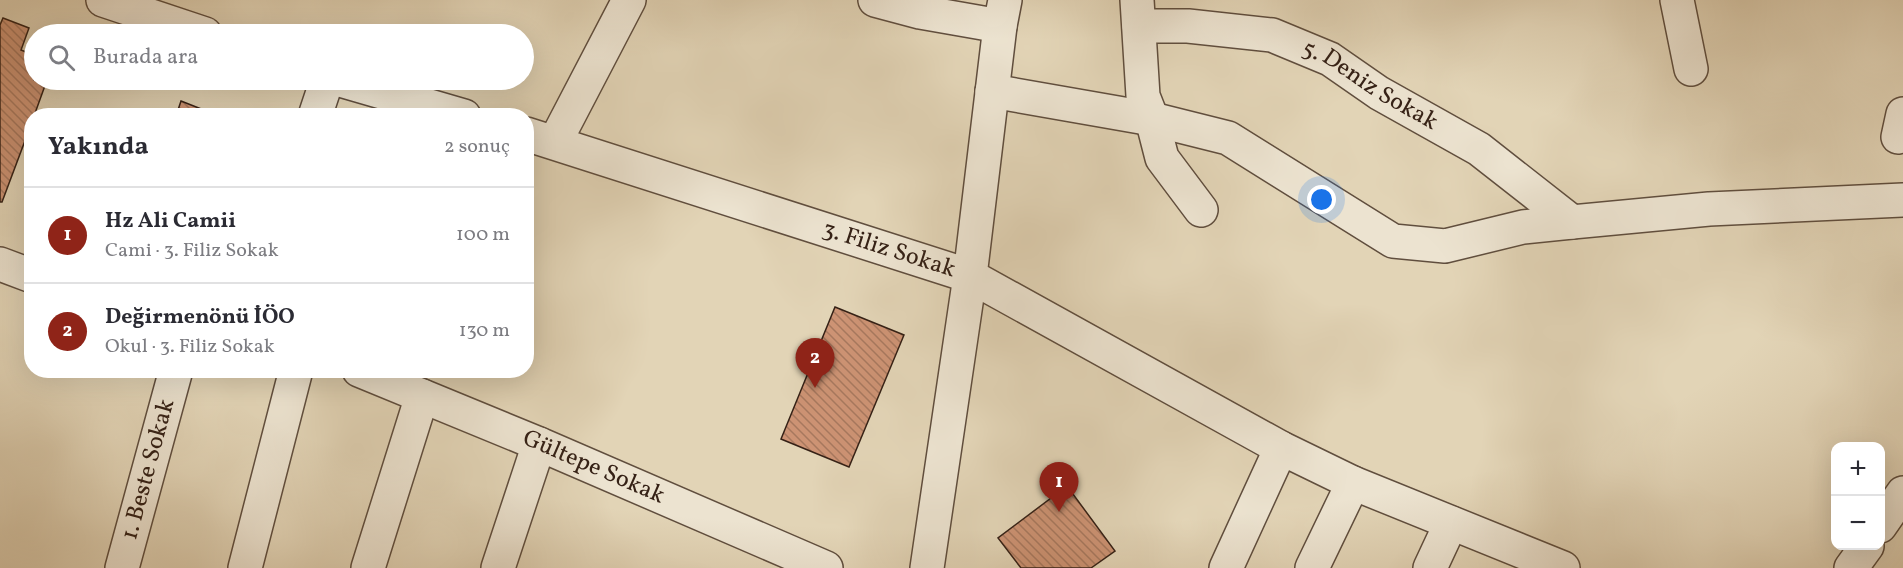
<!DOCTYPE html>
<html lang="tr">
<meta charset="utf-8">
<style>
:root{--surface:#fff;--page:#f2f2f3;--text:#2b2b33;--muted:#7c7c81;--line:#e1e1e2;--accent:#8f2418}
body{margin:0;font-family:Vollkorn,serif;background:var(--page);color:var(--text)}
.controls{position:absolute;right:18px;bottom:18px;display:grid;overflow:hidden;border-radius:12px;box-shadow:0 6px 24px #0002}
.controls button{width:54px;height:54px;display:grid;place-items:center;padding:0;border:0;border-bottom:2px solid var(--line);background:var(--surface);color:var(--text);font:30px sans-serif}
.you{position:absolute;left:1322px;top:200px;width:21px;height:21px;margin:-15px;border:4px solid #fff;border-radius:50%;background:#1a73e8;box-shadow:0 0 0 9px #1a73e833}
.badge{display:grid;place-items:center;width:39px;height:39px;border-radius:50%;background:var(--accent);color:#fff;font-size:20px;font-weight:700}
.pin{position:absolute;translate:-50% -50px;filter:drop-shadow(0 2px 3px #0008)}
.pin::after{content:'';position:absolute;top:32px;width:21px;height:18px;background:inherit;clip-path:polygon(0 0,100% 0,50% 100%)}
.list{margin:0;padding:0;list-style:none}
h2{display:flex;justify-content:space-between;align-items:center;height:78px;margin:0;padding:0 24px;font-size:26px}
h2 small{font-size:20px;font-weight:400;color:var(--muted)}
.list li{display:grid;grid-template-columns:39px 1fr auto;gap:18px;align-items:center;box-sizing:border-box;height:96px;padding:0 24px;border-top:2px solid var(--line)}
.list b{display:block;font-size:22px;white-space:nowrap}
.list p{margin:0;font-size:20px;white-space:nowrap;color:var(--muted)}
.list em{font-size:20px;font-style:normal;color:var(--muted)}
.icon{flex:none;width:33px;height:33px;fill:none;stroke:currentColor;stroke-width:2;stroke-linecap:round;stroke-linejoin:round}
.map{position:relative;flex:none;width:1903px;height:568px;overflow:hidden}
.search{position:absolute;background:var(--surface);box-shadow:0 6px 24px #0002;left:24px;top:24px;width:510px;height:66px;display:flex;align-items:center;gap:15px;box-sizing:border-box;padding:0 21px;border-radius:33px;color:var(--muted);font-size:22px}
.panel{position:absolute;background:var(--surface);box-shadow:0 6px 24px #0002;left:24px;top:108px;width:510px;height:270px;border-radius:24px}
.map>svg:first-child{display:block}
.building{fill:url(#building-back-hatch);stroke:#352116;stroke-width:1.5}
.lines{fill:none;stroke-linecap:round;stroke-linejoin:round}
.minor-casing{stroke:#604e3e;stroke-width:36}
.minor{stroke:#ece3d0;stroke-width:33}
.labels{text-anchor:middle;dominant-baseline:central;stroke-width:5;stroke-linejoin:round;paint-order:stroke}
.street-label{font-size:24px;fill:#352116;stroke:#ece3d0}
</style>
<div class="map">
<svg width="1903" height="568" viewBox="0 0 1903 568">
<defs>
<pattern id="building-back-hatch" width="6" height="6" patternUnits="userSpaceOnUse" patternTransform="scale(1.5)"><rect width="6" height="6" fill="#cd9374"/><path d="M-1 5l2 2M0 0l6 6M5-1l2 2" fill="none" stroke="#a7785e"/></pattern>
</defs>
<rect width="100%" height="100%" fill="#e2d4b6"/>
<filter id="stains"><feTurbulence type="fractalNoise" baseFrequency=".00333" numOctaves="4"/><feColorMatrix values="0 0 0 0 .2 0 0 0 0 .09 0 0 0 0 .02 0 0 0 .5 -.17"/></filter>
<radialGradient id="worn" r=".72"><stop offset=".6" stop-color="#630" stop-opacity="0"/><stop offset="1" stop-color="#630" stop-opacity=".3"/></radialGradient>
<path class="building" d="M 3,18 L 29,28 L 21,50 L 34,55 L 34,80 L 47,80 L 34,116 L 32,116 L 32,122 L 2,202 L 0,202 L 0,25 Z
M 181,101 L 219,116 L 176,116 Z
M 835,307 L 904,335 L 849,467 L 781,439 Z
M 1067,486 L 1115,551 L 1091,568 L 1021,568 L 998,538 Z"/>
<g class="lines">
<g class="minor-casing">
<g id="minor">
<path d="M 103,0 L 205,34"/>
<path d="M 875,0 L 920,12 L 1000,26 L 1005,0"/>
<path d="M 1137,0 L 1143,96 L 1152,119 L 1162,158 L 1201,210"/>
<path d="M 1677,0 L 1691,69"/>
<path d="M 1000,26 L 970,276 L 1281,448 L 1353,483 L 1563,568"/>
<path id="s1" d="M 1139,26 L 1188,26 L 1272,35 L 1330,59 L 1379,93 L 1479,149 L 1572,222"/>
<path d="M 340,80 L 464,116"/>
<path d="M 992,91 L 1152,119 L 1228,138 L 1393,241 L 1445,246 L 1523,227 L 1572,222 L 1709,209 L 1903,200"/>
<path d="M 315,116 L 327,80"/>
<path id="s2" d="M 526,134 L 970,276 L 927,568"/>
<path d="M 1898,137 L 1903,114"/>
<path d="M 555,142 L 629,0"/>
<path d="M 0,264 L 32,276"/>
<path id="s3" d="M 359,370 L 539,444 L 826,568"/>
<path d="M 1880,526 L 1903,493"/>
<path id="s4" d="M 122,568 L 176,370"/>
<path d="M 245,568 L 296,370"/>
<path d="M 368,568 L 422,396"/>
<path d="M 498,568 L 539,444"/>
<path d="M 1226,568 L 1281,448"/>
<path d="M 1312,568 L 1353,483"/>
<path d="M 1430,568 L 1451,523"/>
<path d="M 1851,568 L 1867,546"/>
</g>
</g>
<use href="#minor" class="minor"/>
</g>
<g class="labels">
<g class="street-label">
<text stroke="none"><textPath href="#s1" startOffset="244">5. Deniz Sokak</textPath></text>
<text stroke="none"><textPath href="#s2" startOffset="381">3. Filiz Sokak</textPath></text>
<text stroke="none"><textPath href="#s3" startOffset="254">Gültepe Sokak</textPath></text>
<text stroke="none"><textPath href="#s4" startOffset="102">1. Beste Sokak</textPath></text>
</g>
</g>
<rect width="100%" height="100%" filter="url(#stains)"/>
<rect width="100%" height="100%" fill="url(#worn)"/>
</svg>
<div class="controls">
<button>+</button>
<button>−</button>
</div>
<div class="you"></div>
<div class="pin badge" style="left:1059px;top:512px">1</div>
<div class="pin badge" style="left:815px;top:388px">2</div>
<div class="search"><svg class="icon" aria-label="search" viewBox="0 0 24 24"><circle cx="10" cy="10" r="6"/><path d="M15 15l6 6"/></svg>Burada ara</div>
<section class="panel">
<h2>Yakında<small>2 sonuç</small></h2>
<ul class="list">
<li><span class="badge">1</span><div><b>Hz Ali Camii</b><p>Cami · 3. Filiz Sokak</p></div><em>100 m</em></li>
<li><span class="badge">2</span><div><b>Değirmenönü İÖO</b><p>Okul · 3. Filiz Sokak</p></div><em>130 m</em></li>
</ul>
</section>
</div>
